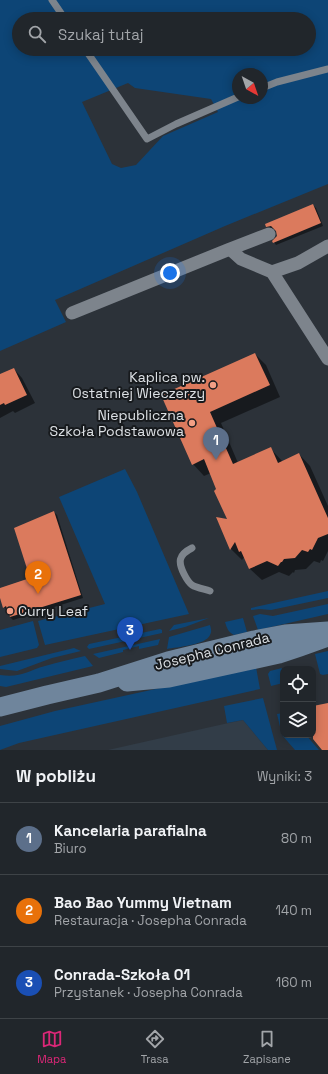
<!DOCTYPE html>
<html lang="pl">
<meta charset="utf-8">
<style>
:root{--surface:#21262b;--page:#2d3237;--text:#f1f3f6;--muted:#a2a5a9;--line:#3e4347;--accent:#db2777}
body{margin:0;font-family:"Space Grotesk",sans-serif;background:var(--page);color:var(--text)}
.controls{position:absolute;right:12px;bottom:12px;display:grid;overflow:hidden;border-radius:8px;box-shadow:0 2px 10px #0003}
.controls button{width:36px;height:36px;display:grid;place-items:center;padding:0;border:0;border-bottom:1px solid var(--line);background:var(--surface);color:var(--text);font:20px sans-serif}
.compass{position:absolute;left:232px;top:68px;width:36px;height:36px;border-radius:50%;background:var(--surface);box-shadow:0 2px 10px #0003;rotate:140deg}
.you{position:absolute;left:170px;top:273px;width:14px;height:14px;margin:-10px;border:3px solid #fff;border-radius:50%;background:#1a73e8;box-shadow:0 0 0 6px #1a73e833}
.badge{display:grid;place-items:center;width:26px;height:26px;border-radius:50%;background:var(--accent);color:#fff;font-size:13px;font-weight:700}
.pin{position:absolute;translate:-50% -33px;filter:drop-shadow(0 1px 2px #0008)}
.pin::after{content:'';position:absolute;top:21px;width:14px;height:12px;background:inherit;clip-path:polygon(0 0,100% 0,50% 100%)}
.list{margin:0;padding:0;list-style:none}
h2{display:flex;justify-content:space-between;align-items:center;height:52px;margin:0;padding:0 16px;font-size:17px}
h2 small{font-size:13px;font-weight:400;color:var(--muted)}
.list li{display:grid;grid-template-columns:26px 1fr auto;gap:12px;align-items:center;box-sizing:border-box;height:72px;padding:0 16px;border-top:1px solid var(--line)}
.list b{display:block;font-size:15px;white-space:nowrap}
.list p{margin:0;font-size:13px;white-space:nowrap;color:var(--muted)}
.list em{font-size:13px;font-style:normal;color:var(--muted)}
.icon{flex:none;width:22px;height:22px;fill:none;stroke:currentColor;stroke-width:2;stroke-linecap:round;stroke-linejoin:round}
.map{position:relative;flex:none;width:328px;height:750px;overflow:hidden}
.search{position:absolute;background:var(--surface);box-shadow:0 2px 10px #0003;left:12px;right:12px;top:12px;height:44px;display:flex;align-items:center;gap:10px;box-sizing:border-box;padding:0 14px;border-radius:22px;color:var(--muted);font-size:15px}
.sheet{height:268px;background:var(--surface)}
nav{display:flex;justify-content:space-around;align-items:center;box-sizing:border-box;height:56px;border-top:1px solid var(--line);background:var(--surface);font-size:11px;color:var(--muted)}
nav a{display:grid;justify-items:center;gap:2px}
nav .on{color:var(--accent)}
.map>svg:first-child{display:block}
.built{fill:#323d48}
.green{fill:#0d4576;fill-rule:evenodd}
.shadow{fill:#0007}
.building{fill:#db7a5d}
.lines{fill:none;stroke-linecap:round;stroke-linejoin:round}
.lane{stroke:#7d848c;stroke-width:7}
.street{stroke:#7d848c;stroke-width:13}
.secondary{stroke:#6f859c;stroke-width:19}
.poi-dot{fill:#f39f85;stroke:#171a1d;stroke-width:1.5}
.labels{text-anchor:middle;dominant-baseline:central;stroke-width:4;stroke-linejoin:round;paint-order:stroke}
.poi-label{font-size:14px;fill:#dce0e4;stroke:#171a1d;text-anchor:end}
.street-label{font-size:14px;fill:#dce0e4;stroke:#171a1d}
</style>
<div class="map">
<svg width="328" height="750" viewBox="0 0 328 750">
<rect width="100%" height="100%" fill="#2c3239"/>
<path class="built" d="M 243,720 L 268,750 L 108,750 L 224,724 Z"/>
<path class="green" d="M 0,0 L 328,0 L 328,184 L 225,226 L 55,300 L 66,322 L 0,351 ZM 19,19 L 309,19 L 309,49 L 19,49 ZM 238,74 L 262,74 L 262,98 L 238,98 ZM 128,83 L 135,88 L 211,99 L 218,112 L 163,136 L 136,165 L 121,168 L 112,164 L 82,102 Z
M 125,469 L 137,492 L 189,614 L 45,645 L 38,621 L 105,604 L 59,497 Z
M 328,591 L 328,598 L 271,610 L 259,609 L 251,610 L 251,608 Z
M 328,604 L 328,614 L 258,630 L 253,616 L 260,614 L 273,616 Z
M 209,618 L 185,627 L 169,631 L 174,625 Z
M 243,618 L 247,632 L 234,635 C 228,632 227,628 225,622 Z
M 33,621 L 39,645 L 37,648 L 0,657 L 0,630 Z
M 210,625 C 211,629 212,631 210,635 C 206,645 177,647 167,649 L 169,637 Z
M 160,629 L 162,630 L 162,633 L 89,649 L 87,647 L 89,644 Z
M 160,639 L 158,645 L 139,649 L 139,646 L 123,650 L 123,652 L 99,658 L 93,654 Z
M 74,648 L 81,651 L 52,658 L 17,671 L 0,669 L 0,666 Z
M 328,651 L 328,674 L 323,675 L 320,674 L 315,654 Z
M 85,656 L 93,666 L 6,687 L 0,686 L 0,675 C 21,678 27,671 45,666 C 58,662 72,659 85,656 Z
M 256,667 L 260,689 L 19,743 L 0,750 L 0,726 L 55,711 Z
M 282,668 L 283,683 L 271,686 L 268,674 L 270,671 Z
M 263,698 L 277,750 L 268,750 L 243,720 L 227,723 L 224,706 Z
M 283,713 L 283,735 L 306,735 L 319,750 L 295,750 L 282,735 L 277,714 Z"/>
<path class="shadow" d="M 313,205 L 316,208 L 323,226 L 276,245 L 274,242 L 278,236 L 277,231 L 274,229 L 270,229 L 267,226 Z
M 255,354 L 266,365 L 280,397 L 221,423 L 238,463 L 270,448 L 283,462 L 299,454 L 310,466 L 328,506 L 328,551 L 323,561 L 321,560 L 320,563 L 314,561 L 306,569 L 295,570 L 294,573 L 293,572 L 289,576 L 279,572 L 262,580 L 250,569 L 245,556 L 242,560 L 231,549 L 217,519 L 229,521 L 211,473 L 204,476 L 193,464 L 162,396 Z
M 14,369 L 22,378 L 35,403 L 15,413 L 13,411 L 0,418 L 0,376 Z
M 54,512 L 57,515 L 83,598 L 13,620 L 10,617 L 8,609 L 7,610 L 4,607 L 0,595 L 0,589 L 31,579 Z"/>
<path class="building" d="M 313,204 L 321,223 L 273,243 L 272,241 L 277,236 L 276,231 L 271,226 L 266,227 L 265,224 Z
M 255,353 L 270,385 L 210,412 L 233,464 L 271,447 L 278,463 L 299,453 L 328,518 L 328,534 L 318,538 L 312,550 L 310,549 L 308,552 L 302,550 L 295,558 L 284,559 L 282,562 L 281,562 L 278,566 L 267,561 L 249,569 L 241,551 L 239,552 L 235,542 L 230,550 L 216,517 L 227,519 L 214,491 L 216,489 L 204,459 L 192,465 L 161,395 Z
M 14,368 L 27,395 L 5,405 L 4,403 L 0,405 L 0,374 Z
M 54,511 L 81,595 L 10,617 L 6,606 L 3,608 L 0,598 L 0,588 L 30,578 L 14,528 Z
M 328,703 L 328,750 L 322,750 L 313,739 L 313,706 Z"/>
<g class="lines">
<path class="lane" d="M 52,0 L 65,19
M 85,49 L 147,139 L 176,124 L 238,97
M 262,88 L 277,82 L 328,69
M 192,548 C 178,555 178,562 184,574 C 186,578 188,582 192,585 C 197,588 204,589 210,591"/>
<path class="street" d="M 230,249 L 269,234
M 272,272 L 298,263 L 328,246
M 72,313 L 230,249 L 241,259 L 272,272 L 328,359"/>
<path class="secondary" d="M 127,682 L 169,678 L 279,654 L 300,647 L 328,637
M 0,707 L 47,695 L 99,683 L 168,661 L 254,640 L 285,634 L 328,631"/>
</g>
<g class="poi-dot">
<circle cx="213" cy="385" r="4"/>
<circle cx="192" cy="423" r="4"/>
<circle cx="10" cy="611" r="4"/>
</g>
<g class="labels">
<g class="poi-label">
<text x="205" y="377">Kaplica pw.<tspan x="205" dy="16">Ostatniej Wieczerzy</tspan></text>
<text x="184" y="415">Niepubliczna<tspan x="184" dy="16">Szkoła Podstawowa</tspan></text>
<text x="18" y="611" text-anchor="start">Curry Leaf</text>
</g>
<g class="street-label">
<text transform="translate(212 651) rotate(-14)">Josepha Conrada</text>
</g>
</g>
</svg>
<div class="controls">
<button><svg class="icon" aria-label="locate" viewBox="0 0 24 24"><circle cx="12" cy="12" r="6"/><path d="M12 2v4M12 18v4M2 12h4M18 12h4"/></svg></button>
<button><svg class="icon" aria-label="layers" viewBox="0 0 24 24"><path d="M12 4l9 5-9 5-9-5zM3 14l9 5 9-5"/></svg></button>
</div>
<svg class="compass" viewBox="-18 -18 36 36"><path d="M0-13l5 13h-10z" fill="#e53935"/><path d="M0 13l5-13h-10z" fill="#a2a5a9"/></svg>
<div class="you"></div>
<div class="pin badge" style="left:216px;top:460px;background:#5c6f8a">1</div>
<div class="pin badge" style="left:38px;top:594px;background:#e8710a">2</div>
<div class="pin badge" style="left:130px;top:650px;background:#1a4fb4">3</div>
<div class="search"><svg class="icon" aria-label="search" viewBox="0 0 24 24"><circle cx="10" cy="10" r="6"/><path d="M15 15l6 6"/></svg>Szukaj tutaj</div>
</div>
<section class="sheet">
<h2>W pobliżu<small>Wyniki: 3</small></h2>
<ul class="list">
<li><span class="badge" style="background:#5c6f8a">1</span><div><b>Kancelaria parafialna</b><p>Biuro</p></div><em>80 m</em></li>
<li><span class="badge" style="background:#e8710a">2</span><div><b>Bao Bao Yummy Vietnam</b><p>Restauracja · Josepha Conrada</p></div><em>140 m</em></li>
<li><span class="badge" style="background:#1a4fb4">3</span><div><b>Conrada-Szkoła 01</b><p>Przystanek · Josepha Conrada</p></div><em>160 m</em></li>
</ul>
</section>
<nav>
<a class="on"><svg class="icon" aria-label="map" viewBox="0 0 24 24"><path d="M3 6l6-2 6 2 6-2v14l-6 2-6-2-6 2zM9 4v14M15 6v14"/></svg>Mapa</a>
<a><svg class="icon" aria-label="directions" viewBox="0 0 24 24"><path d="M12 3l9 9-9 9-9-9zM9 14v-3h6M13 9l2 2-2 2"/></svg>Trasa</a>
<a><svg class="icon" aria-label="saved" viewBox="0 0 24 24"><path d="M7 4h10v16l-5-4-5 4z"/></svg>Zapisane</a>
</nav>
